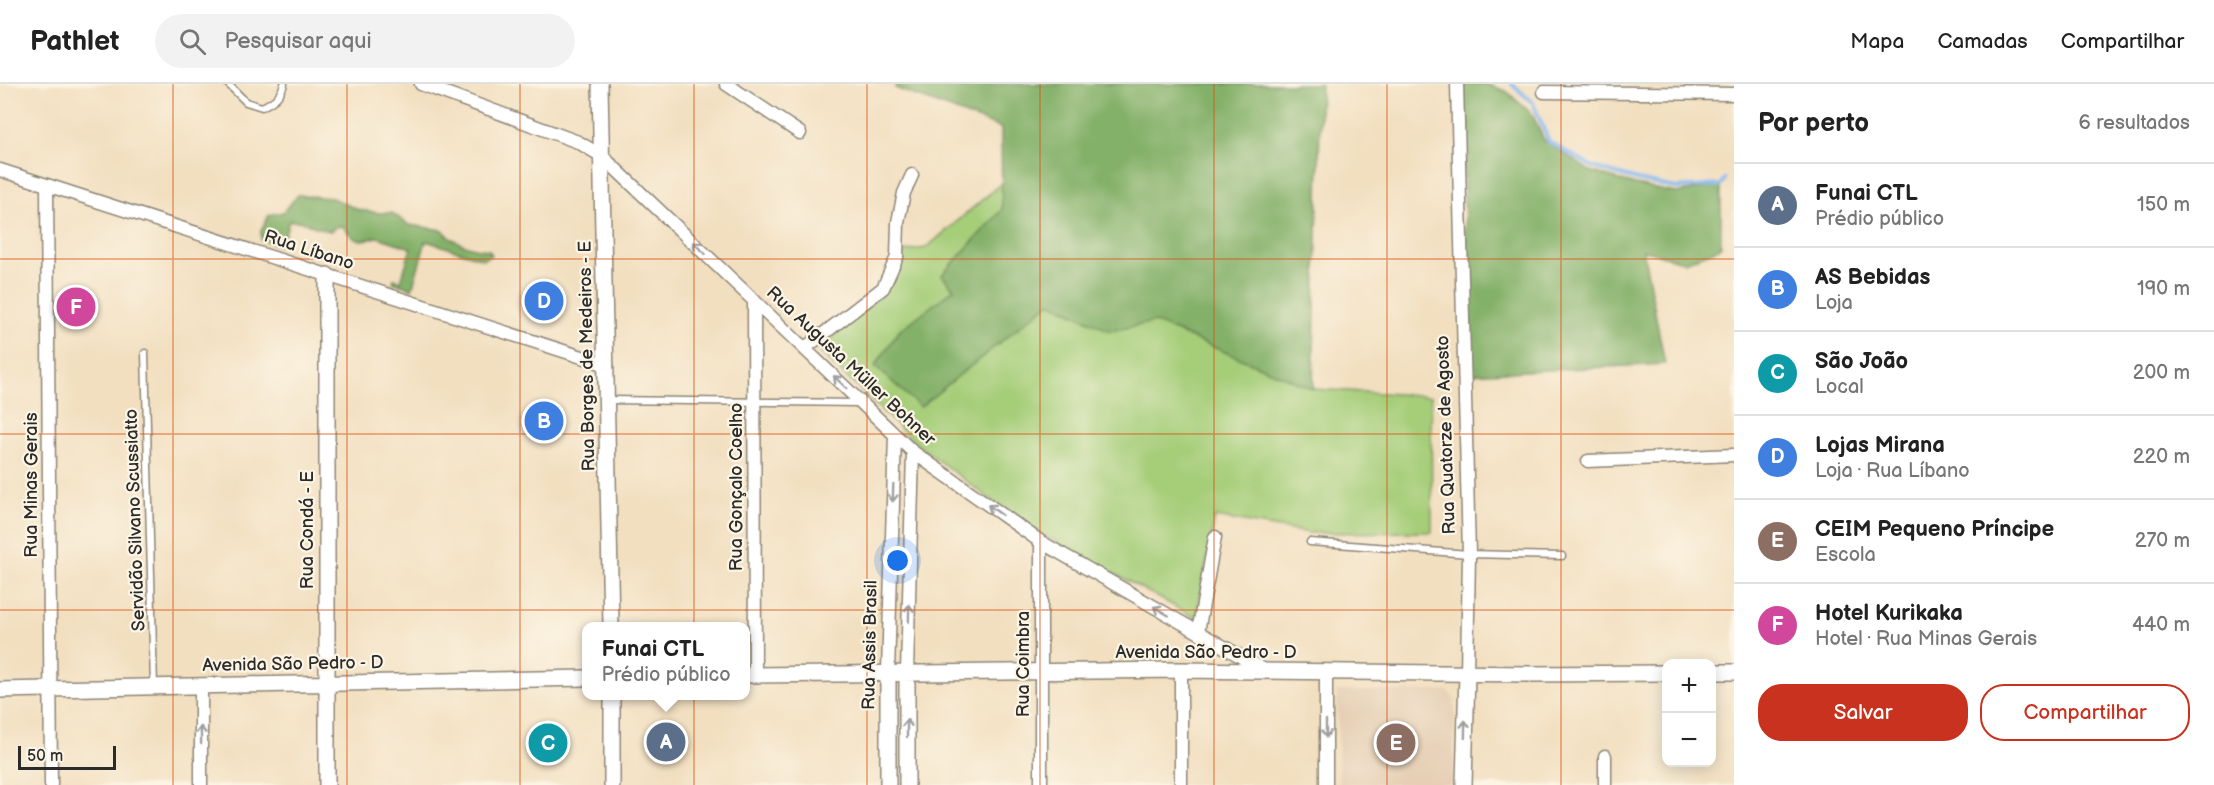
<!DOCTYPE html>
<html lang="pt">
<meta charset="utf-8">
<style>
:root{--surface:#fff;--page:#f2f2f2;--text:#222;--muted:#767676;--line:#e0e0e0;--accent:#c8321e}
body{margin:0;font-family:"Balsamiq Sans",sans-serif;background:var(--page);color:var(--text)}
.controls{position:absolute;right:18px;bottom:18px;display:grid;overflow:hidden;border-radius:12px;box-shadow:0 3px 15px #0003}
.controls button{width:54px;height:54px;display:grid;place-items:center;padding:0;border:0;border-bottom:2px solid var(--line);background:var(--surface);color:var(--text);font:30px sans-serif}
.scale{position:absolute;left:18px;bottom:15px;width:98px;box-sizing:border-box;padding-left:6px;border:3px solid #2b2b2b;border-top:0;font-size:16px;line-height:21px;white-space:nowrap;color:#2b2b2b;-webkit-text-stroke:4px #fcf5e5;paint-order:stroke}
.you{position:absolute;left:898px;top:477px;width:21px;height:21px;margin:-15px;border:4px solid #fff;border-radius:50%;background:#1a73e8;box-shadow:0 0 0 9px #1a73e833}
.badge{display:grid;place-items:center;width:39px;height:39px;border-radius:50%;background:var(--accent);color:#fff;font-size:20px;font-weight:700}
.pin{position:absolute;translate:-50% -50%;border:3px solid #fff;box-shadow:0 2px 6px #0006}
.popup{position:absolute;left:582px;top:538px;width:168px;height:78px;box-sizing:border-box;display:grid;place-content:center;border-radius:12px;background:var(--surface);filter:drop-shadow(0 2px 4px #0005);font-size:20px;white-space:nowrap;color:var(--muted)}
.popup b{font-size:22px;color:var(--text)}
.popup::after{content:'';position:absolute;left:50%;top:100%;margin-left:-12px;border:12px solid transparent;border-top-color:var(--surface)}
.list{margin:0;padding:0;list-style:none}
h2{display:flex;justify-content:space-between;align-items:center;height:78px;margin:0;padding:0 24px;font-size:26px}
h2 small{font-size:20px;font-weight:400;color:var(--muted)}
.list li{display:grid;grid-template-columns:39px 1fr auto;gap:18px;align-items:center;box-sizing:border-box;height:84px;padding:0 24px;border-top:2px solid var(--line)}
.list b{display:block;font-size:22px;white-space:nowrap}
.list p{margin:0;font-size:20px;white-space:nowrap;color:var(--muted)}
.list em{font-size:20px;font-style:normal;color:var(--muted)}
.actions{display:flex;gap:12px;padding:18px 24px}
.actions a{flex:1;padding:14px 0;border:2px solid var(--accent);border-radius:24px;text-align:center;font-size:21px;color:var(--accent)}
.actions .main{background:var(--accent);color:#fff}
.icon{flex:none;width:33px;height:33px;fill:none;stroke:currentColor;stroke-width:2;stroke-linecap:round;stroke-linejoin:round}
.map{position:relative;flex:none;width:1734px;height:701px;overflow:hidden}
header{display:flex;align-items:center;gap:36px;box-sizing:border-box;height:84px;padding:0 30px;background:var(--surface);border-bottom:2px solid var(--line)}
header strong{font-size:28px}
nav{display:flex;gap:33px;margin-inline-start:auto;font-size:21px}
.search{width:420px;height:54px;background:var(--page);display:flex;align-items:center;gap:15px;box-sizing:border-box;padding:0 21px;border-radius:33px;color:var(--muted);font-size:22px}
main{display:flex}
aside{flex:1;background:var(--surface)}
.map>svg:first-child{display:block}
.built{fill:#e6cfb5}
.green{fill:#a6ce79;stroke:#687c52;stroke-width:1.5}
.forest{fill:#84b169;stroke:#586e4a;stroke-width:1.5}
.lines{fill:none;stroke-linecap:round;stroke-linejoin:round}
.stream{stroke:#84b8f2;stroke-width:4}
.service-casing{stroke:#8e8576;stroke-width:9}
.minor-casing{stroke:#8e8576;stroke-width:15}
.tertiary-casing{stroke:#8e8576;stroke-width:18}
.service{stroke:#fff;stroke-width:6}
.minor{stroke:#fff;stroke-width:12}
.tertiary{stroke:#fff;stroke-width:15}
.oneway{stroke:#a0a0a0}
.grid{fill:none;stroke:#d5540f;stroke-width:1.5;stroke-opacity:0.55}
.labels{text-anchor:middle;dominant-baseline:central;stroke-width:4.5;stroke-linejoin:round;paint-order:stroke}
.street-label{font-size:18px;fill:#2b2b2b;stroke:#fcf5e5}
</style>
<header>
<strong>Pathlet</strong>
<div class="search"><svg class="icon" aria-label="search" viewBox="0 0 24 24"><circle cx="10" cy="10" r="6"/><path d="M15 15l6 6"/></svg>Pesquisar aqui</div>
<nav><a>Mapa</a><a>Camadas</a><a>Compartilhar</a></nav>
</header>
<main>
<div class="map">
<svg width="1734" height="701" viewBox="0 0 1734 701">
<rect width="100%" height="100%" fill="#fcf5e5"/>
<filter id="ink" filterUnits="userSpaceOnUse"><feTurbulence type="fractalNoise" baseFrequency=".0167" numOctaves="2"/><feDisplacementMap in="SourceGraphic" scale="12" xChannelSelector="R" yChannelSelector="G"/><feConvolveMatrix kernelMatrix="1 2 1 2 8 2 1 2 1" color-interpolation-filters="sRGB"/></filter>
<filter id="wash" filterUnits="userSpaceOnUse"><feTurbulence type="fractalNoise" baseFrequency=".008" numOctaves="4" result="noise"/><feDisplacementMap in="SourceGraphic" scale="24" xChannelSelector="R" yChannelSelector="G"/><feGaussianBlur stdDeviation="1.35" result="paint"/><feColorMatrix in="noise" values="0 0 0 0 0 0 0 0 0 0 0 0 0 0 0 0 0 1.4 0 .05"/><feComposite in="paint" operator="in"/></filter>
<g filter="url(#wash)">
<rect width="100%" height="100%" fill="#f2dfc0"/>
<path class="built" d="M 1337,607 L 1448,607 L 1455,616 L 1453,701 L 1339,701 Z"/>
<path class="green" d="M 1002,99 L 1002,126 L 942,191 L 954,205 L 899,247 L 919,323 L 1050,218 L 1110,247 L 1154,238 L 1313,305 L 1431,312 L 1432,448 L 1309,449 L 1215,433 L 1196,534 L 1047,453 L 1006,427 L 919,362 L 818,266 L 888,205 L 902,168 L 926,164 Z"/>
<path class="forest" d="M 896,0 L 1321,0 L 1313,305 L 1154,238 L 1110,247 L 1050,218 L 920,323 L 875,282 L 899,247 L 954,205 L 942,191 L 1002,126 L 1001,44 L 895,4 Z
M 1462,0 L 1485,0 L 1506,7 L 1532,30 L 1544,56 L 1590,87 L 1635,101 L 1676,109 L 1721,101 L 1721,162 L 1713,167 L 1685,178 L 1643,166 L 1665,280 L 1468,290 Z
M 298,111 L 332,114 L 359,126 L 380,129 L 392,129 L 409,141 L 443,146 C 453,159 472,165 489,166 L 492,171 L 483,175 L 426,157 L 412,205 L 393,198 L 394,195 L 401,197 L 411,164 L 378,153 L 363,156 L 355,155 L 342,142 L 336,143 L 331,147 C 316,146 306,135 289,137 L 281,162 L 261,156 L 261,147 L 269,131 L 283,128 Z"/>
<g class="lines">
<path class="stream" d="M 1512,0 L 1533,19 L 1549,58 L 1593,83 L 1637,96 L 1676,104 L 1721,101 L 1725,95"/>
</g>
</g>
<g filter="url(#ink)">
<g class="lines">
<g class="service-casing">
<path id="service" d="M 228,0 L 246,18 L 262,23 C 274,17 280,13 284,0
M 145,269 L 154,602
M 608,316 L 859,319
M 1310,458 L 1469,470 L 1562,472"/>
</g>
<g class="minor-casing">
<path id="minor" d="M 421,0 L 578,58 L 602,72 L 913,368 L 1041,458 L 1266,587
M 726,0 L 800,49
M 1457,0 L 1469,470 L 1467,589
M 1544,8 L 1734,10
M 0,86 L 607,281
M 47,102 L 51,701
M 754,216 L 755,590
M 805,264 L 883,204 L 897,173 L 898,138 L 904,109 L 912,91
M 1588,377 L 1734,371
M 1198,548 L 1215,453
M 1181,586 L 1181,701
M 888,588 L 895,351
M 907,588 L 913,368
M 1326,589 L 1326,701
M 201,601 L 201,701
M 1605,672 L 1605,701
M 1041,701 L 1041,458"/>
</g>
<g class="tertiary-casing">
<path id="tertiary" d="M 600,0 L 611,542
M 888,588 L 888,701
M 907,588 L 907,701
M 1712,588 L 1734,588
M 746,591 L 1181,586 L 1529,590 L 1666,589
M 0,606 L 586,594
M 612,612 L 612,701
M 327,701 L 327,191
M 1464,701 L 1467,589"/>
</g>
<use href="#service" class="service"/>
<use href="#minor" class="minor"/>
<use href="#tertiary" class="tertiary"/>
</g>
<defs><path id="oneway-shaft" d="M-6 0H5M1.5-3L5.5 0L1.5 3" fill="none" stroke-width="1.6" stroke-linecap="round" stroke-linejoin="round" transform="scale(1.5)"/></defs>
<g class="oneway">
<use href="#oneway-shaft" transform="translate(699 164) rotate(-137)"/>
<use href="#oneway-shaft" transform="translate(840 298) rotate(-136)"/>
<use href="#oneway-shaft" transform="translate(893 409) rotate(92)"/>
<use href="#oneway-shaft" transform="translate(995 426) rotate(-145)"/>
<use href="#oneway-shaft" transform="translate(1161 527) rotate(-150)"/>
<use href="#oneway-shaft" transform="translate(909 529) rotate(-89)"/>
<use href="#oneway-shaft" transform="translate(907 644) rotate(-90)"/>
<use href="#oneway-shaft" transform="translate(1326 645) rotate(90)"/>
<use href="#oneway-shaft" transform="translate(1465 645) rotate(-89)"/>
<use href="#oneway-shaft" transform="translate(201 651) rotate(-91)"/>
</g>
</g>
<path class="grid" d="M 173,0 L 173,701M 347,0 L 347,701M 520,0 L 520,701M 694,0 L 694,701M 867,0 L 867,701M 1040,0 L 1040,701M 1214,0 L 1214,701M 1387,0 L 1387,701M 1561,0 L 1561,701M 0,175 L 1734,175M 0,350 L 1734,350M 0,526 L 1734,526"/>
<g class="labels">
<g class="street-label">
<text transform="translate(309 166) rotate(18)">Rua Líbano</text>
<text transform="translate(587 272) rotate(-91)">Rua Borges de Medeiros - E</text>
<text transform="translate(851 282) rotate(43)">Rua Augusta Müller Bohner</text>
<text transform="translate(1446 351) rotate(-92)">Rua Quatorze de Agosto</text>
<text transform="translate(31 401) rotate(-90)">Rua Minas Gerais</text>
<text transform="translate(736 403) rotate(-90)">Rua Gonçalo Coelho</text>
<text transform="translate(135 436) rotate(-92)">Servidão Silvano Scussiatto</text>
<text transform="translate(307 446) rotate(-90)">Rua Condá - E</text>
<text transform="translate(870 561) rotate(-89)">Rua Assis Brasil</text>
<text x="1206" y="568">Avenida São Pedro - D</text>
<text transform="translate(293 580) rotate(-1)">Avenida São Pedro - D</text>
<text transform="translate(1023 580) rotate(-90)">Rua Coimbra</text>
</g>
</g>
</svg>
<div class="controls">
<button>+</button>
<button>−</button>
</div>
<div class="scale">50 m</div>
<div class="you"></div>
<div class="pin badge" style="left:666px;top:658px;background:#5c6f8a">A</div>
<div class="popup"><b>Funai CTL</b>Prédio público</div>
<div class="pin badge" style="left:544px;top:337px;background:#3f7fe0">B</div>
<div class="pin badge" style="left:548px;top:659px;background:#0f9aa8">C</div>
<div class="pin badge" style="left:544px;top:217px;background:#3f7fe0">D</div>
<div class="pin badge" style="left:1396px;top:659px;background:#8d6e63">E</div>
<div class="pin badge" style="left:76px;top:223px;background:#d1479c">F</div>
</div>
<aside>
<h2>Por perto<small>6 resultados</small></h2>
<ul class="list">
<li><span class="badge" style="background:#5c6f8a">A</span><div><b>Funai CTL</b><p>Prédio público</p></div><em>150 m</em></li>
<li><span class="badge" style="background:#3f7fe0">B</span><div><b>AS Bebidas</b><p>Loja</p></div><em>190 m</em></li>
<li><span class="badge" style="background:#0f9aa8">C</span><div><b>São João</b><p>Local</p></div><em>200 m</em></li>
<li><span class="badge" style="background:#3f7fe0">D</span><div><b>Lojas Mirana</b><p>Loja · Rua Líbano</p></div><em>220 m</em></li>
<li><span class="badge" style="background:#8d6e63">E</span><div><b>CEIM Pequeno Príncipe</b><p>Escola</p></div><em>270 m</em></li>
<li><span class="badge" style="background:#d1479c">F</span><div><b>Hotel Kurikaka</b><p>Hotel · Rua Minas Gerais</p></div><em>440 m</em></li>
</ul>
<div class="actions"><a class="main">Salvar</a><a>Compartilhar</a></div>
</aside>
</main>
